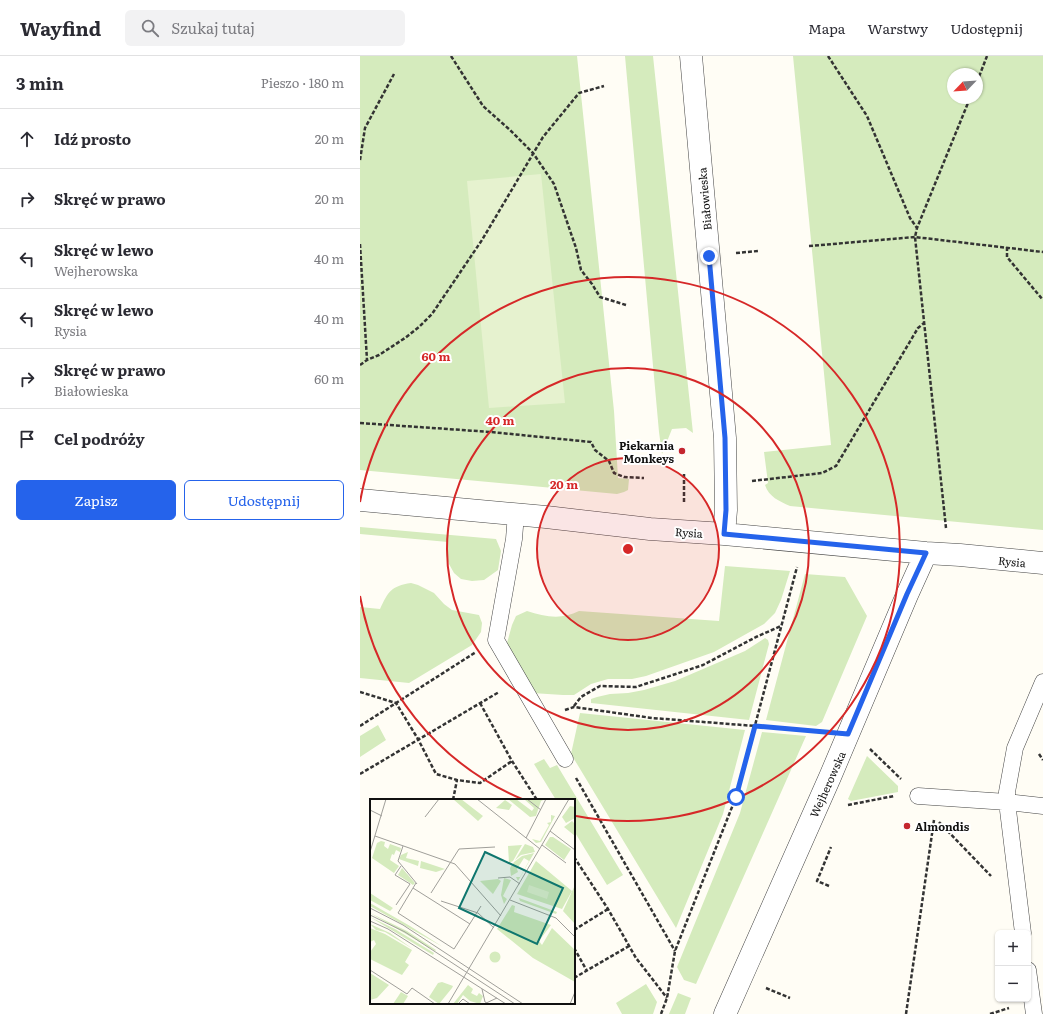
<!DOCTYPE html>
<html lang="pl">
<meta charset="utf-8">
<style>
:root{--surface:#fff;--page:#f2f2f3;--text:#2b2b33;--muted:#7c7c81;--line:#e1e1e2;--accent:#2563eb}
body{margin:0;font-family:Literata,serif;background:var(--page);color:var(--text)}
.controls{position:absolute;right:12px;bottom:12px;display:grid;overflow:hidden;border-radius:6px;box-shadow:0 1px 3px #0004}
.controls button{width:36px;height:36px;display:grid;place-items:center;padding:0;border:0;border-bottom:1px solid var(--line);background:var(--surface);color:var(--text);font:20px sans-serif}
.compass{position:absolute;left:587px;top:12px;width:36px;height:36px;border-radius:50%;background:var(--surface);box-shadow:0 1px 3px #0004;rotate:245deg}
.stop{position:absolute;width:12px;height:12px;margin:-9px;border:3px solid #2563eb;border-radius:50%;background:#fff}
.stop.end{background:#2563eb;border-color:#fff;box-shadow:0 1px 4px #0008}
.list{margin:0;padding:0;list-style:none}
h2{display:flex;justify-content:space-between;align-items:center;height:52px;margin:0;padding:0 16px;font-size:17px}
h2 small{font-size:13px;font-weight:400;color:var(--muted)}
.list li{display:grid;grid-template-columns:26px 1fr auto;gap:12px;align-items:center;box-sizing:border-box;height:60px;padding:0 16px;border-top:1px solid var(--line)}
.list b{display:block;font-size:15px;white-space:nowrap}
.list p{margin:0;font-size:13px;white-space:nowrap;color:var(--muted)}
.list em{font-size:13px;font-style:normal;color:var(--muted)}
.actions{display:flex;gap:8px;padding:12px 16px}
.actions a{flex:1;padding:9px 0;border:1px solid var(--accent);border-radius:6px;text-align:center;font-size:14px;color:var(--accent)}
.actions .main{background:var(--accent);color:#fff}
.icon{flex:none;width:22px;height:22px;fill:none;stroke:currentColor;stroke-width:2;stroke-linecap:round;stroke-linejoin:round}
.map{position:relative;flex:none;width:683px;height:958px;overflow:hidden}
header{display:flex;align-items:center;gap:24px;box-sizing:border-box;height:56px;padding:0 20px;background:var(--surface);border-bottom:1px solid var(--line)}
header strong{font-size:19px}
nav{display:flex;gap:22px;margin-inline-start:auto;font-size:14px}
.search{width:280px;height:36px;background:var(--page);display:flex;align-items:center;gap:10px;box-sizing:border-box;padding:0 14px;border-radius:6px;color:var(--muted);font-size:15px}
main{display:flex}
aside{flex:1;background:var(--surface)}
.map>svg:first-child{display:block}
.green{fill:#d5ebbd;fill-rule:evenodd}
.pitch{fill:#e6f2cf}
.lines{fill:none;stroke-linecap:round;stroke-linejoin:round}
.service-casing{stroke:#444;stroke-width:17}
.minor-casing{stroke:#444;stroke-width:23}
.path{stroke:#333;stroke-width:2.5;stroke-dasharray:4 2;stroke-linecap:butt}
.service{stroke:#fff;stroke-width:16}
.minor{stroke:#fff;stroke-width:22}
.route{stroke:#2563eb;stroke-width:5}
.ring{fill:none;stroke:#d62828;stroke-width:2}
.poi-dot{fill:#c4262e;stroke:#fff;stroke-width:1.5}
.labels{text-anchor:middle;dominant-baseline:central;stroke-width:4;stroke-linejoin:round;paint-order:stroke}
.street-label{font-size:11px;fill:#111;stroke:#fff}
.poi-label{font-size:11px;font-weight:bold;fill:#111;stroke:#fff;text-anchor:end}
.inset-road{fill:none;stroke:#a09f9a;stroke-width:1}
.view{fill:#0f766e;fill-opacity:0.15;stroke:#0f766e;stroke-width:2}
.inset-edge{fill:none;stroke:#111;stroke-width:2}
.centre{fill:#d62828;stroke:#fff;stroke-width:2}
.ring-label{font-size:12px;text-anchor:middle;font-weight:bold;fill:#d62828;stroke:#fff;stroke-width:4;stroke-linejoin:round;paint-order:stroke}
</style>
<header>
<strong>Wayfind</strong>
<div class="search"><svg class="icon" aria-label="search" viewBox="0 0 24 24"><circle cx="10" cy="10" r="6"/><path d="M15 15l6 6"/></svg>Szukaj tutaj</div>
<nav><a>Mapa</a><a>Warstwy</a><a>Udostępnij</a></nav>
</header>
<main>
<aside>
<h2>3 min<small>Pieszo · 180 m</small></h2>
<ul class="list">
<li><svg class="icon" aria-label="ahead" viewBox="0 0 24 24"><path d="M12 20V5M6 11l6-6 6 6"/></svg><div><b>Idź prosto</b></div><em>20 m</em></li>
<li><svg class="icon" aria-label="right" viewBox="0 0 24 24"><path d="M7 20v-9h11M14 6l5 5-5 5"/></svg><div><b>Skręć w prawo</b></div><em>20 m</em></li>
<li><svg class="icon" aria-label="left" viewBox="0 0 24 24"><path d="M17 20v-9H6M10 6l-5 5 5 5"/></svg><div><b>Skręć w lewo</b><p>Wejherowska</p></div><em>40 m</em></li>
<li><svg class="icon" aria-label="left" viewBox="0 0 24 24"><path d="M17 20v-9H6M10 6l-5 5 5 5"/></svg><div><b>Skręć w lewo</b><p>Rysia</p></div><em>40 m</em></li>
<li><svg class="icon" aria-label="right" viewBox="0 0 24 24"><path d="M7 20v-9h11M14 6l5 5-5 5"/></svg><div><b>Skręć w prawo</b><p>Białowieska</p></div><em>60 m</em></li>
<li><svg class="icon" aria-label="arrive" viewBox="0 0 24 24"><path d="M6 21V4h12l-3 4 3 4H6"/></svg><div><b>Cel podróży</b></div></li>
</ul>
<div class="actions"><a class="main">Zapisz</a><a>Udostępnij</a></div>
</aside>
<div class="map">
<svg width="683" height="958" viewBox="0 0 683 958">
<rect width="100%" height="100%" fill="#fffdf5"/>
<path class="green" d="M 0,0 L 217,0 L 254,355 L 258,422 L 269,423 L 268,434 L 264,436 L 257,438 L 0,414 Z
M 265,0 L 293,0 L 333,377 L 326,372 L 312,373 L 302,398 L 299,376 Z
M 433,0 L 683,0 L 683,474 L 430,450 C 419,445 409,441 405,429 L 408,427 L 404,396 L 471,389 ZM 593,18 L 617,18 L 617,42 L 593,42 Z
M 0,471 L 136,483 L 141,495 L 138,514 L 124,524 L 112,525 L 101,523 L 94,517 L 89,508 L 86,499 L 88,486 L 0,478 Z
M 365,510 L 430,515 L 421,544 L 415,557 L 404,568 L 354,596 L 286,620 L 272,623 L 248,623 L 231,628 L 214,639 L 203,639 L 172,637 L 147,587 L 152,569 L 156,560 L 167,555 C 185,561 202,564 219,555 L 359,565 Z
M 445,518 L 485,521 L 507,560 L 462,666 L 456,670 L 406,664 Z
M 51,527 L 58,529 L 74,537 L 84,548 L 92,554 L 119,559 L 122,567 L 121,576 L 112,589 L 49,627 L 0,622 L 0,551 L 20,553 C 28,536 31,530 51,527 Z
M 405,582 L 408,584 L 409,588 L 389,664 L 231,647 L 231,643 L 237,641 L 250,638 L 268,637 L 284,634 L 315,625 L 385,595 Z
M 220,657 L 385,674 L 363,758 L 316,872 L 211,698 Z
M 18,669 L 26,684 L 0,701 L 0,680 Z
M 402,676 L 446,680 L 336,928 L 324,924 L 317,911 L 380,757 Z
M 507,700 L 538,730 L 538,736 L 491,745 L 488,743 Z
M 184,703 L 190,712 L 197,709 L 263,819 L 247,829 L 214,775 L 214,744 L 196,744 L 174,708 Z
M 286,928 L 297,946 L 293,958 L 262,958 L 256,947 Z
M 318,937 L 331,942 L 325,958 L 309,958 Z"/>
<path class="pitch" d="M 181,118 L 205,347 L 129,352 L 107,125 Z"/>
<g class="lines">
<g class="service-casing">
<path id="service" d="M 156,458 L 154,483 L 136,584 L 205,703
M 558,740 L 647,746 L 683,750
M 663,877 L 647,746 L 647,736 L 655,692 L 683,626
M 668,914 L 674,958"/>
</g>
<g class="minor-casing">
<path id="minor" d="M 331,0 L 365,382 L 366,454 L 364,478
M 0,444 L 186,461 L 290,473 L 364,478 L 566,497 L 600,499 L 683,507
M 365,958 L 470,721 L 547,539 L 566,497"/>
</g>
<path class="path" d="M 91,0 L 123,50 L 150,74 L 173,97 L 194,128 L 216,192 L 221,214 L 232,228 L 240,241 L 266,249
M 468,0 L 507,60 L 550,162 L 557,172
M 617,26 L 627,0
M 0,104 L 5,72 L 34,18
M 0,188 L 7,304
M 449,190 L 555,181 L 683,196
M 647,191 L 647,201 L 683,244
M 376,197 L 398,195
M 0,309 L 7,304 L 19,299 L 45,282 L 59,271 L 72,258 L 122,184 L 183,81 L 219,37 L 244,30
M 0,367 L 131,376 L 231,386 L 235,394 L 249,405 L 254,417 L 264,421 L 284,422
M 392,425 L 462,417 L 476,410 L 558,272 L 564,267
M 324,446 L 324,418
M 586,472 L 555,181 L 557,172 L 610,42
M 0,636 L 36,647 L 58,683 L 76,718 L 97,724 L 120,727 L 152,705
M 120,647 L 152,705 L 177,744
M 214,650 L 221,641 L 240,630 L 276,631 L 343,609 L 396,581 L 421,570
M 205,654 L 214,651 L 292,662 L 460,675
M 0,670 L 116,596
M 510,693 L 541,723
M 679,698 L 683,704
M 0,718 L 139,636
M 216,722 L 315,895
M 93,744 L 97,724
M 488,749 L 534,740
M 579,766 L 631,820
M 214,801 L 248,853 L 276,902 L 307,942
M 469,830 L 457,825 L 471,791
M 214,874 L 248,853
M 214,892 L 227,915
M 214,922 L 269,890
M 406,932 L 430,942
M 301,958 L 307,942 L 315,895 L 376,741 L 437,511
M 546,958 L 574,764
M 630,958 L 649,952"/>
<use href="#service" class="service"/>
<use href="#minor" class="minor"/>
</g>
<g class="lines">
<path class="route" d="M 349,200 L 365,382 L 366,454 L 364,478 L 566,497 L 547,538 L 488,678 L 395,670 L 376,741"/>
</g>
<circle cx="268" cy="493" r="91" fill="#d62828" fill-opacity=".12"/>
<g class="ring">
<circle cx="268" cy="493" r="91"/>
<circle cx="268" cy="493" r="181"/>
<path d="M162 743A272 272 0 0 1 0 540M0 446A272 272 0 1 1 216 760"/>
</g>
<g class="poi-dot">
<circle cx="322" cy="395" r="4"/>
<circle cx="547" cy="770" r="4"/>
</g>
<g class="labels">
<g class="street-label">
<text transform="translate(344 143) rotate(-95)">Białowieska</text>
<text transform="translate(329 476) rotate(4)">Rysia</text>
<text transform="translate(652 505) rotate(6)">Rysia</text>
<text transform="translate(467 728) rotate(-66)">Wejherowska</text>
</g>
<g class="poi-label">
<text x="314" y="389">Piekarnia<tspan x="314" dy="13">Monkeys</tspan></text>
<text x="555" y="770" text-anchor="start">Almondis</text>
</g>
</g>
<g transform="translate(10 743)">
<rect width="205" height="205" fill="#fffdf5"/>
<path d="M 83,0 L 91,0 L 113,17 L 108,22 ZM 138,0 L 146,0 L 162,12 L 164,9 L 154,0 L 175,0 L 171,2 L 166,17 L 160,18 ZM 135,1 L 142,6 L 139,11 L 126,9 ZM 200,7 L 205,8 L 205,19 L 196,24 L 192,18 ZM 181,16 L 185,17 L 171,43 L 166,44 L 162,40 L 170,42 L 179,26 L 177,24 L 181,23 ZM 202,22 L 205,25 L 205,37 L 194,28 ZM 180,38 L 183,38 L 201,50 L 194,61 L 175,46 ZM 11,42 L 15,43 L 14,47 L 18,50 L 20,45 L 31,49 L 30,53 L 26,51 L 24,56 L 22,55 L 20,61 L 29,67 L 24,74 L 2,59 L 7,44 ZM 155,45 L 163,48 L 165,53 L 151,56 L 145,61 ZM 152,46 L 143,62 L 139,64 L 138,47 ZM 38,53 L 36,59 L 49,62 L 48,67 L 29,60 L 31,56 ZM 164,54 L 148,82 L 146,78 L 150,78 L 159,62 L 154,59 L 147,70 L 148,73 L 141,77 L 140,69 L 144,63 L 152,57 ZM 51,62 L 75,70 L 66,73 L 50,69 ZM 166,62 L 202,92 L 192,110 L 147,95 ZM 32,69 L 45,84 L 43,86 L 28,76 ZM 134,79 L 141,81 L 133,97 L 137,100 L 134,105 L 131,96 ZM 128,80 L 131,82 L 123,95 L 110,82 ZM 205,86 L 205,125 L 193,112 ZM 0,94 L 23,109 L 20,112 L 0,101 ZM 149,99 L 187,113 L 186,115 L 150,102 ZM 0,104 L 40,127 L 73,148 L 0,107 ZM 142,106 L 145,107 L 144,113 L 181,126 L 169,142 L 172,146 L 182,129 L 205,151 L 205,183 L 163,159 L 127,130 ZM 0,114 L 37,132 L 66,151 L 65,152 ZM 0,118 L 25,130 L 64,154 L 63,156 ZM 0,125 L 20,134 L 43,150 L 15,133 L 6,131 ZM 0,129 L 15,135 L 42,151 L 35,163 L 39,166 L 32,176 L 0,160 L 0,153 L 6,145 L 4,141 L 0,143 ZM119.5 158a5.5 5.5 0 1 1 11 0a5.5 5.5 0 1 1-11 0ZM 0,174 L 19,186 L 7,199 L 0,201 ZM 72,183 L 83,187 L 82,189 L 69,205 L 59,198 L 68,184 ZM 98,186 L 103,190 L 101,194 L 107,197 L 109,194 L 113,197 L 110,205 L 100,202 L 93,196 L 87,205 L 83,205 ZM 31,193 L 38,197 L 33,205 L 23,205 Z" fill="#d5ebbd"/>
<path d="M 159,86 L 179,93 L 177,100 L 157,93 Z" fill="#e6f2cf"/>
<path class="inset-road" d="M 107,0 L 170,50M 157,0 L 171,11M 0,11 L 12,17M 55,18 L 69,0M 180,32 L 205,51M 5,37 L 85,65 L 131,117M 156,39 L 176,0M 172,46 L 196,64M 33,47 L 28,62 L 47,85M 0,53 L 16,0M 128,79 L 140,78 L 150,85M 46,84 L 28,114 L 84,150 L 111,107M 43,89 L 100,125M 61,94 L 89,50 L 125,48M 140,101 L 186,119 L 205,138M 71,102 L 108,114 L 124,129M 26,106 L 40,85 L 25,76 L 31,67M 0,109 L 33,126 L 153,205M 0,116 L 35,133 L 145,205M 0,122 L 18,130 L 136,205M 0,171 L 37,195 L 42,189 L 65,205M 112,190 L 115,203 L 119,205M 78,205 L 199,0M 88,205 L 93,200 L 100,205M 114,205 L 127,199M 200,205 L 205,193"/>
<path class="view" d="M 115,53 L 193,89 L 167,145 L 89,109 Z"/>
<rect width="205" height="205" class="inset-edge"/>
</g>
<circle cx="268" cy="493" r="6" class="centre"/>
<g class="ring-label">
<text x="76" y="305">60 m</text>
<text x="140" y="369">40 m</text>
<text x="204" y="433">20 m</text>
</g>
</svg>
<div class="controls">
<button>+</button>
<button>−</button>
</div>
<svg class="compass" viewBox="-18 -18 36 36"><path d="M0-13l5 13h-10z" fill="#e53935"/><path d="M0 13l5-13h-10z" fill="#7c7c81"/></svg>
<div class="stop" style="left:376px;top:741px"></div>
<div class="stop end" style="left:349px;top:200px"></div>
</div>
</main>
